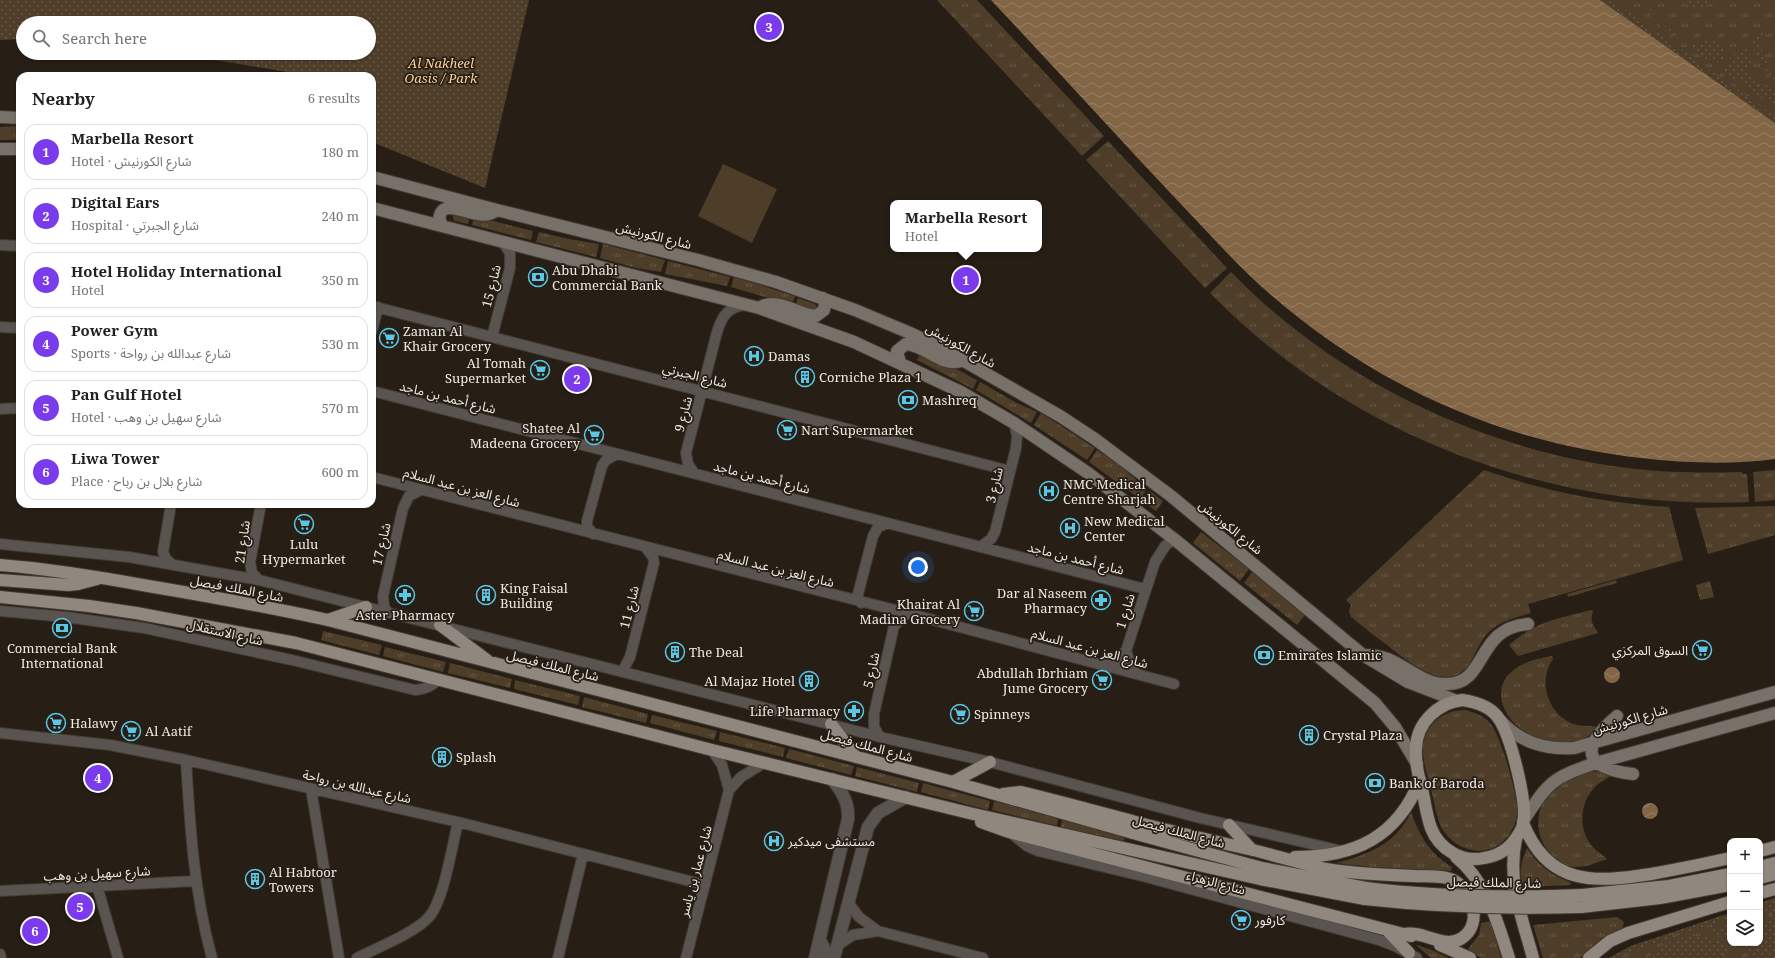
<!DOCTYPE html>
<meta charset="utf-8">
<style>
:root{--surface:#fff;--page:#f2f2f2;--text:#202124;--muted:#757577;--line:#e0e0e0;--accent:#7c3aed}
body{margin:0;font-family:"Noto Serif","Noto Sans Arabic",serif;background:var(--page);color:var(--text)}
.controls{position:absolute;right:12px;bottom:12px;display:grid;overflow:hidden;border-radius:8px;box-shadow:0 1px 3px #0004}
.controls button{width:36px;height:36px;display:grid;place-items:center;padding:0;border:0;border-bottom:1px solid var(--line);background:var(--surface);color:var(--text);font:20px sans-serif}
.you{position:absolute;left:918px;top:567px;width:14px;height:14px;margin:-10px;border:3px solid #fff;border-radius:50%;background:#1a73e8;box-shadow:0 0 0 6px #1a73e833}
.badge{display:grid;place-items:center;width:26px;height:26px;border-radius:50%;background:var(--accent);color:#fff;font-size:13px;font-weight:700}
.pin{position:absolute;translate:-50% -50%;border:2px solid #fff;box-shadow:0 1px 4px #0006}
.popup{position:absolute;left:890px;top:200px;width:152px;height:52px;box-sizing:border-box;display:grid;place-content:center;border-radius:8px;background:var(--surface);filter:drop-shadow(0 1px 3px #0005);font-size:13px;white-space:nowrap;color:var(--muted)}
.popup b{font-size:15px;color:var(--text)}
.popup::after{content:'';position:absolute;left:50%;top:100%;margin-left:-8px;border:8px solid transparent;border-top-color:var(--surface)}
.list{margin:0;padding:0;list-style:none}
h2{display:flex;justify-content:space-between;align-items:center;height:52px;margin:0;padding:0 16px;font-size:17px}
h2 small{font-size:13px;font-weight:400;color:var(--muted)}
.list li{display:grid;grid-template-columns:26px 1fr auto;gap:12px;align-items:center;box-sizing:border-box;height:56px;margin:0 8px 8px;padding:0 8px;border:1px solid var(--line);border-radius:12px}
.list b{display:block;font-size:15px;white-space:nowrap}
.list p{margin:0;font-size:13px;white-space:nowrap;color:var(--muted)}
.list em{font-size:13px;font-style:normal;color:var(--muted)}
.icon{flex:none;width:22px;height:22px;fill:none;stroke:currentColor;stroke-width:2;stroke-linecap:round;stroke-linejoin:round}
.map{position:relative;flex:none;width:1775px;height:958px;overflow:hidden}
.search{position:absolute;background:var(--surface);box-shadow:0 1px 3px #0004;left:16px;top:16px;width:360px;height:44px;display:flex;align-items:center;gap:10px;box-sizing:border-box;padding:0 14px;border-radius:22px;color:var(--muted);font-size:15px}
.panel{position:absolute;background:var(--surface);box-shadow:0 1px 3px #0004;left:16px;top:72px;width:360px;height:436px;border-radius:12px}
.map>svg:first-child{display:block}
.grass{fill:url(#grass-tufts)}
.garden{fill:url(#garden-dots)}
.pitch{fill:#4e3d29}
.water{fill:url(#water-waves)}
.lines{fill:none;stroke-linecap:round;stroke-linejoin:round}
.minor-casing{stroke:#433b33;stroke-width:12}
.tertiary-casing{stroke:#433b33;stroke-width:14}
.secondary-casing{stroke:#433b33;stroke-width:14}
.primary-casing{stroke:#433b33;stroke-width:14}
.minor{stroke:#595450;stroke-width:10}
.tertiary{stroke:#595450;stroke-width:12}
.secondary{stroke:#78716a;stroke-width:12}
.primary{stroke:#90887e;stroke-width:12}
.primary-bridge-casing{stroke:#433b33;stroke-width:14;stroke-linecap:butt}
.primary-bridge{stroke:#90887e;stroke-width:12}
.labels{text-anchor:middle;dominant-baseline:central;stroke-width:3.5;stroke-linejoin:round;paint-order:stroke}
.park-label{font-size:13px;font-style:italic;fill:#fece97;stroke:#271f16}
.street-label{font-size:13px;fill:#f0eae4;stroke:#271f16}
.poi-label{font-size:13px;fill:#f0eae4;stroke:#271f16;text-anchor:start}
</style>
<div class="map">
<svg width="1775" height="958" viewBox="0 0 1775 958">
<defs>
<pattern id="grass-tufts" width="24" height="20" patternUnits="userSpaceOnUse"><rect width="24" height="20" fill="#4e3d29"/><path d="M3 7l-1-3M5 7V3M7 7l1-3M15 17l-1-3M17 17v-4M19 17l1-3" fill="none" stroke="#685948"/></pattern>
<pattern id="garden-dots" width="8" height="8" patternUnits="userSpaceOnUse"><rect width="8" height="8" fill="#4e3d29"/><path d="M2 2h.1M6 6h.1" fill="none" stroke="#685948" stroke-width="1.8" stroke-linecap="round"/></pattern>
<pattern id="water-waves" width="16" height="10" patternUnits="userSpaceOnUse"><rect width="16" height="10" fill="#826646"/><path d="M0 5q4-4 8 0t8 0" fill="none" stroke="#9a8369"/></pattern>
</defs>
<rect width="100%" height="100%" fill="#271f16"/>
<path class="grass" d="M 937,0 L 977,0 L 1104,136 L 1082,156 Z
M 1600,0 L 1775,0 L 1775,123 Z
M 18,126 L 17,140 L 0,140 L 0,127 Z
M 1108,141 L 1227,268 L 1205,288 L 1086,160 Z
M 453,214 L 470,215 L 468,224 L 455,221 L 453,219 Z
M 474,216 L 533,231 L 531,240 L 472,225 Z
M 539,232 L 569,239 L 599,244 L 596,257 L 536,242 Z
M 603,244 L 665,260 L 661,272 L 636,268 L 600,258 Z
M 668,261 L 730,277 L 727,286 L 665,274 Z
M 1231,272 C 1337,381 1485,452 1636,469 C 1671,473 1706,473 1742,472 L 1742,474 L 1747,474 L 1749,502 C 1550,511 1350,436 1210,293 Z
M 734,277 L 795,296 L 792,305 L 731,287 Z
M 798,298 L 815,304 L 817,307 L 816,310 L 795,306 Z
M 922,351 L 977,380 L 973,389 L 917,360 Z
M 980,382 L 1015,402 L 1037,412 L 1031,423 L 976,390 Z
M 1041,413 L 1095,448 L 1087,460 L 1034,425 Z
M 1097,450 L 1118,464 L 1147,489 L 1140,499 L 1089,462 Z
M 1484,470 C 1544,491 1605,503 1669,507 L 1683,560 L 1528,604 L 1531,613 C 1508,620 1491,623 1479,646 C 1475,652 1473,659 1469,665 C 1446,695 1407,661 1387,645 C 1375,636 1363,627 1351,617 L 1349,611 L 1351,605 L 1346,600 Z
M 1775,470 L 1775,500 L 1755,502 L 1753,472 Z
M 1150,491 L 1163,501 L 1156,511 L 1142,501 Z
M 1775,506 L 1775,535 L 1708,554 L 1695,508 Z
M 1201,532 L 1249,569 L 1240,581 L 1193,543 Z
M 1252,572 L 1305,615 L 1297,625 L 1244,583 Z
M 1616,580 L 1617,583 L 1568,597 L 1567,594 Z
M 1710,581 L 1714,597 L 1700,600 L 1696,585 Z
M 1591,610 L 1593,611 C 1590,620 1592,625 1598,632 L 1598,633 L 1518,656 L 1509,645 C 1536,621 1557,619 1591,610 Z
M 323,631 L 382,645 L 379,655 L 321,640 Z
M 385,647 L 446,662 L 443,672 L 383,656 Z
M 1552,656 L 1553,659 C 1538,680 1547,712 1571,723 C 1580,727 1589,725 1598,727 C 1591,737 1582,740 1569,742 C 1509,750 1460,669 1552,656 Z
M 450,663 L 512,679 L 510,688 L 448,673 Z
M 515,680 L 580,696 L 578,705 L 514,689 Z
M 584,697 L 648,714 L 646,723 L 582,707 Z
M 1466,710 C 1475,713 1484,716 1490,723 C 1501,735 1519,799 1517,815 C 1515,828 1507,841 1495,847 C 1475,857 1452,846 1441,827 C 1436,816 1434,801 1431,789 C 1428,777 1423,763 1423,750 C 1423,726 1443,709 1466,710 Z
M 652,715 L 717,731 L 714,740 L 650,723 Z
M 720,732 L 785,748 L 783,757 L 719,741 Z
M 789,749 L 854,766 L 851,775 L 786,758 Z
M 857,767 L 919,783 L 917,792 L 855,776 Z
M 1601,771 L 1611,775 C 1606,780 1599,782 1594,788 C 1580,803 1578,828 1591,845 C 1596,851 1602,854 1607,859 C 1597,862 1586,868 1575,867 C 1564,866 1556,860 1549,852 C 1531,831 1536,797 1561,783 C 1573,776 1587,772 1601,771 Z
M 923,783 L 990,801 L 988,810 L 921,792 Z
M 994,801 L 1058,818 L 1057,826 L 992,810 Z
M 1411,812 C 1419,835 1430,854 1452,867 L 1451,871 L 1373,867 L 1336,863 C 1368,855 1397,843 1411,812 Z
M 1062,819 L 1125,838 L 1124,841 L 1061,827 Z
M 1527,848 C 1538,865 1551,875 1570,882 L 1571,885 L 1523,887 C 1519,873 1521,861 1527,848 Z
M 1775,898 L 1775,958 L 1609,958 L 1631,946 L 1730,913 L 1730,943 L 1760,943 L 1760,903 Z
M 1617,917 L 1624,922 L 1622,928 L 1602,938 L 1580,958 L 1543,958 L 1533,925 Z
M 1491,921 L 1501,958 L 1481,958 L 1468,949 L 1479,935 L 1481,923 Z
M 1416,945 L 1432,950 L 1449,958 L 1431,958 Z"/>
<path class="garden" d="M 0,0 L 529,0 L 485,188 L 372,142 L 372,76 L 298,76 L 294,73 L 191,56 L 165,53 L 369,53 L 369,23 L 23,23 L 23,39 L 0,40 Z
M 1600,0 L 1611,0 L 1775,116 L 1775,123 Z
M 1681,0 L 1718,0 C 1704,6 1693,13 1681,0 Z
M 1655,2 L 1652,8 L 1654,18 L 1674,32 L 1677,37 L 1676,38 L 1650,18 L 1650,7 Z
M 1764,31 C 1754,58 1775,61 1775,84 L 1768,74 L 1752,46 L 1754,40 Z
M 1705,38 L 1722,45 L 1725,52 C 1722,76 1693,50 1683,44 L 1697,44 Z
M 1742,47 L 1745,47 L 1755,63 L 1747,70 L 1762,89 L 1768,84 L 1775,91 L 1775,107 L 1726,73 L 1724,68 L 1731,57 Z
M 1775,898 L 1775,913 L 1764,918 L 1760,915 L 1760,903 Z
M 1730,913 L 1730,918 L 1678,936 L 1676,931 Z
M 1775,918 L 1775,958 L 1754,958 L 1739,945 L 1741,943 L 1760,943 L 1760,926 Z
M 1730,923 L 1730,939 L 1705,932 Z
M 1671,933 L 1673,937 L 1627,953 L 1619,958 L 1609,958 L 1631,946 Z
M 1700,936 L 1716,939 L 1730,946 L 1722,958 L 1647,958 C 1661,943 1680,936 1700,936 Z"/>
<path class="pitch" d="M 723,164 L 777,189 L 752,243 L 698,216 Z"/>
<path class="water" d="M 991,0 L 1600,0 L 1775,123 L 1775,459 C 1731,465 1685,463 1641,458 C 1503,443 1376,386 1271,295 C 1237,266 1208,232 1177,200 C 1115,134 1053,66 991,0 Z
M1604 675a8 8 0 1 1 16 0a8 8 0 1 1-16 0Z
M1642 811a8 8 0 1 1 16 0a8 8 0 1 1-16 0Z"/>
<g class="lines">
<g class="minor-casing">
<path id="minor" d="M 0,245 L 20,246
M 372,306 L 1010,471
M 0,327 L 20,328
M 372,331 L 378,307
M 492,337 L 510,268 L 510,253 L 503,242
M 372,391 L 1145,589
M 0,409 L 20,408
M 694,473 L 688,464 L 686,453 L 717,332 C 722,316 728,307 745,305
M 372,477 L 907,613 L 1174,684
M 171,504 L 163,552 L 166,559 L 172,564
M 593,534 L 587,526 L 587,521 L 602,466 L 606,460 L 617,454
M 0,544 L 129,557 L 259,580 L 880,737 L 990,762 L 1200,818 L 1342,851
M 980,547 L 991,539 L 995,532 L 1016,448 L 1017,435 L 1014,423
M 259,580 L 252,573 L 250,562 L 261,504
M 861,603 L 858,599 L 858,594 L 873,536 L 878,527 L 888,523
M 0,611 L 66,617 L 144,628 L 292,660 L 415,690 C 426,689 432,686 439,679
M 387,612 L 384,606 L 383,596 L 403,508 L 409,496 L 421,490
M 1126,651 L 1130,663 L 1136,674
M 1104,665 L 1116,660 L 1126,651 L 1155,562 L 1165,546 L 1174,539
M 622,672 L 630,657 L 654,563 L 653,557 L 646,548
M 0,733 L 110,745 L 186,760 L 458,822 L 705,885
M 880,737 L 874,727 L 874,714 L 894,626 L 907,613
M 186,760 C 190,827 194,893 212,958
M 311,789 L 339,958
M 729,790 L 741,777 L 764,763
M 1011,833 L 1027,846 L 1038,851 L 1146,877 L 1379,940 L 1395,946 L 1417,958
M 97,886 L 118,958
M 0,891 L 195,881
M 848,902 L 859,917 L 878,931 L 983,958
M 838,945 L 853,935 L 878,931
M 0,954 L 1,958
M 357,958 C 376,948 415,933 429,917 C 444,900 452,846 458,822
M 558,958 L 583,854
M 686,958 L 729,790 L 722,765 L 712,750"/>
</g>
<g class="tertiary-casing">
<path id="tertiary" d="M 820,940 L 824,948 L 824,958
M 815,958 L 848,819 C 849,802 842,792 832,779
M 834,958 L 868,827 L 878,813 L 906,797"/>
</g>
<g class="secondary-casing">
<path id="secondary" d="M 0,117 L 20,118
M 0,149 L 20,149
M 372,177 L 497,210 L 698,260 L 776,282 L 855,310 L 910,333 L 943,349 L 1060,416 L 1095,439 L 1171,496 L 1363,655 L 1408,682 L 1457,701
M 372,208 L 759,308 L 854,342 L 961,392 L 1014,423 L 1088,473 L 1174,539 L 1375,703 L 1395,727 L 1417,764
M 443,226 C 437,219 439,211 447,208 C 463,207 483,222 497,210
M 759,308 C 776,296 798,315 816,316 L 824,310 L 825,304 L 823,298
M 900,363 L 897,351 L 906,344 C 925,345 941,367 961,361
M 1364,655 C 1372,655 1380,656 1388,659 C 1407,667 1425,685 1447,684 C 1488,684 1475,628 1528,624
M 1617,716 C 1580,747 1582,768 1633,774
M 1500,720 C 1519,742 1546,750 1574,748 L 1775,692
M 1523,821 C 1549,782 1551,778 1596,763 L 1775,713"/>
</g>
<g class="primary-casing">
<path id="primary" d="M 0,565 C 50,569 99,577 148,586 C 208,596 268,607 328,620 L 953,782 L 1140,835 L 1262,868 L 1366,888
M 0,580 L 68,585 L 78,584 L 97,579
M 0,597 L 89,606 L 136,613 L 296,643 L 712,750 L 969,813 L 1260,879 L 1365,899
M 328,620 L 366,607
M 440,625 L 487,660
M 1462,700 C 1476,702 1491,706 1499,719 C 1511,737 1528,804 1523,824 C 1522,829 1519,834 1516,838 C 1509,849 1497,856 1484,858 C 1462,863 1439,849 1431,828 C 1427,817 1425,804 1423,793 C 1419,778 1415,763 1416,748 C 1417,722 1438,703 1462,700 Z
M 831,724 L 856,757
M 953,782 L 990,762
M 1003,794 L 1021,792 C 1063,802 1105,814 1147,825 C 1182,834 1218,842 1253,850 C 1277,856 1302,864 1326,869 C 1355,874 1385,875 1414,876 C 1426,877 1442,875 1453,880 C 1473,890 1483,924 1462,938 C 1445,950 1423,930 1404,934
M 981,822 L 1009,832 L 1411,936
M 1523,823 C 1548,886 1594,883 1651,874 C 1678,869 1704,864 1730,858
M 1229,825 L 1252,850
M 1516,839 C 1507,882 1522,917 1533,958
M 1760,851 L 1775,847
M 1295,857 C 1354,857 1397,838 1420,780
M 1456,857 C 1487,882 1497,921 1509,958
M 1760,867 L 1775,863
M 1760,878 L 1775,874
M 1760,893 L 1775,889
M 1582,895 L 1669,886 L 1730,874
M 1581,907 L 1660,898 L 1730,885
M 1387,930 L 1409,953
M 1440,945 L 1470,958
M 1589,958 L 1610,941 L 1628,933 L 1730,902"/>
</g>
<use href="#minor" class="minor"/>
<use href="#tertiary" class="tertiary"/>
<use href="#secondary" class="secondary"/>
<use href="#primary" class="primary"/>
<g class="primary-bridge-casing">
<path id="primary-bridge" d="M 1366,888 C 1438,897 1509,898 1582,895
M 1365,899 C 1437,907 1508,909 1581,907"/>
</g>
<use href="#primary-bridge" class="primary-bridge"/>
</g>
<defs>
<g id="bank-ring" transform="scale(1)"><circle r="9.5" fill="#271f16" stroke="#5bc7e7" stroke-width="1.5"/><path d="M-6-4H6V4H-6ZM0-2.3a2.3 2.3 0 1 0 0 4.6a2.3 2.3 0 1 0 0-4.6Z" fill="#5bc7e7"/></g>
<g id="supermarket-ring" transform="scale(1)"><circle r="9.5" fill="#271f16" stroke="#5bc7e7" stroke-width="1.5"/><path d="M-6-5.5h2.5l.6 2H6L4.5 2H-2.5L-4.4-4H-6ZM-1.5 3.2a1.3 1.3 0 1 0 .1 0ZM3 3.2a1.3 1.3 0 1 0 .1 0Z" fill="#5bc7e7"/></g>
<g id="hospital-ring" transform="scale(1)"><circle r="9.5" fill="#271f16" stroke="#5bc7e7" stroke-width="1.5"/><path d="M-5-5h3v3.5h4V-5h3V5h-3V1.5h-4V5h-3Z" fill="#5bc7e7"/></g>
<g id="building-ring" transform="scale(1)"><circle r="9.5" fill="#271f16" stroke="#5bc7e7" stroke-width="1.5"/><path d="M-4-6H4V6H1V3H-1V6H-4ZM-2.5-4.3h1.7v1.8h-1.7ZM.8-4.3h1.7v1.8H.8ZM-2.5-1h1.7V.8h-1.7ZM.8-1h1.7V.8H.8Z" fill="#5bc7e7"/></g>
<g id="pharmacy-ring" transform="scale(1)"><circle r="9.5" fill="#271f16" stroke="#5bc7e7" stroke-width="1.5"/><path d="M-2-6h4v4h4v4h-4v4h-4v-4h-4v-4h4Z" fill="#5bc7e7"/></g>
</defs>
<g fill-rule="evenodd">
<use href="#bank-ring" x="538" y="277"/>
<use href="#supermarket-ring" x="389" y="338"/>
<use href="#hospital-ring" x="754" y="356"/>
<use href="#supermarket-ring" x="540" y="370"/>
<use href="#building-ring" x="805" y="377"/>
<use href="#bank-ring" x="908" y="400"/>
<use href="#supermarket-ring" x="787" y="430"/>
<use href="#supermarket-ring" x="594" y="435"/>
<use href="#hospital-ring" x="1049" y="491"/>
<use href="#supermarket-ring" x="304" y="524"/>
<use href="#hospital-ring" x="1070" y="528"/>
<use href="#pharmacy-ring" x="405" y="595"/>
<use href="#building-ring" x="486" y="595"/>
<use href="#pharmacy-ring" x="1101" y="600"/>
<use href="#supermarket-ring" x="974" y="611"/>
<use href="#bank-ring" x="62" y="628"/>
<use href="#supermarket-ring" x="1702" y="650"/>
<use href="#building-ring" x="675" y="652"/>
<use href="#bank-ring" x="1264" y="655"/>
<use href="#supermarket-ring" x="1102" y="680"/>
<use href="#building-ring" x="809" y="681"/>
<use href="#pharmacy-ring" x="854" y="711"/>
<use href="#supermarket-ring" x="960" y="714"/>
<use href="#supermarket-ring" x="56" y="723"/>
<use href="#supermarket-ring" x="131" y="731"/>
<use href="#building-ring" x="1309" y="735"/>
<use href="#building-ring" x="442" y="757"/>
<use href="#bank-ring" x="1375" y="783"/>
<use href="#hospital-ring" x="774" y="841"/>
<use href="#building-ring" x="255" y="879"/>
<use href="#supermarket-ring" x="1241" y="920"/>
</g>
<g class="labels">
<g class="park-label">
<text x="441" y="63">Al Nakheel<tspan x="441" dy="15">Oasis / Park</tspan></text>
</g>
<g class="street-label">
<text transform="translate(654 235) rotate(14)">شارع الكورنيش</text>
<text transform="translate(491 286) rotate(-76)">شارع 15</text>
<text transform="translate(961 345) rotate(29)">شارع الكورنيش</text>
<text transform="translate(695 375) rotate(14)">شارع الجبرتي</text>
<text transform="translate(448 397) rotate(14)">شارع أحمد بن ماجد</text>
<text transform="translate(683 414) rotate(-75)">شارع 9</text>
<text transform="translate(762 477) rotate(14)">شارع أحمد بن ماجد</text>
<text transform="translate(994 485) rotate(-77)">شارع 3</text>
<text transform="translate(462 487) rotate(15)">شارع العز بن عبد السلام</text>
<text transform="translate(1231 527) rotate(39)">شارع الكورنيش</text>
<text transform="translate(242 542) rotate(-82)">شارع 21</text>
<text transform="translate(381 544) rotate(-77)">شارع 17</text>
<text transform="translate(1076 558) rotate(14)">شارع أحمد بن ماجد</text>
<text transform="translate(776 568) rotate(14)">شارع العز بن عبد السلام</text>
<text transform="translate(237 588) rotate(11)">شارع الملك فيصل</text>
<text transform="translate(629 607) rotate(-76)">شارع 11</text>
<text transform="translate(1125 611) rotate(-73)">شارع 1</text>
<text transform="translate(225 632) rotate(13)">شارع الاستقلال</text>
<text transform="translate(1090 648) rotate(15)">شارع العز بن عبد السلام</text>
<text transform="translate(553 665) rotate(14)">شارع الملك فيصل</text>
<text transform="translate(871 670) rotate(-78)">شارع 5</text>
<text transform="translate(1630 719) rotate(-16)">شارع الكورنيش</text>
<text transform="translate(867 745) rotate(15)">شارع الملك فيصل</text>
<text transform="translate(357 786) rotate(13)">شارع عبدالله بن رواحة</text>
<text transform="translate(1179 831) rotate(15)">شارع الملك فيصل</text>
<text transform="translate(695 871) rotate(-75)">شارع عمار بن ياسر</text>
<text transform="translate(97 873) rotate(-3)">شارع سهيل بن وهب</text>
<text transform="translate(1216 882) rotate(15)">شارع الزهراء</text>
<text transform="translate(1494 882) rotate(1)">شارع الملك فيصل</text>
</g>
<g class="poi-label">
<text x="552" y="270">Abu Dhabi<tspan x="552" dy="15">Commercial Bank</tspan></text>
<text x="403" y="331">Zaman Al<tspan x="403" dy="15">Khair Grocery</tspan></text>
<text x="768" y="356">Damas</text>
<text x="526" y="363" text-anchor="end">Al Tomah<tspan x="526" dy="15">Supermarket</tspan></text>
<text x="819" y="377">Corniche Plaza 1</text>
<text x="922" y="400">Mashreq</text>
<text x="580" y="428" text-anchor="end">Shatee Al<tspan x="580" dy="15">Madeena Grocery</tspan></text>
<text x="801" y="430">Nart Supermarket</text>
<text x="1063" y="484">NMC Medical<tspan x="1063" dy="15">Centre Sharjah</tspan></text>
<text x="1084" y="521">New Medical<tspan x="1084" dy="15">Center</tspan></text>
<text x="304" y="544" text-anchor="middle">Lulu<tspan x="304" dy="15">Hypermarket</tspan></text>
<text x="500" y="588">King Faisal<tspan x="500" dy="15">Building</tspan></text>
<text x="1087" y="593" text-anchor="end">Dar al Naseem<tspan x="1087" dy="15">Pharmacy</tspan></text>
<text x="960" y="604" text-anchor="end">Khairat Al<tspan x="960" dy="15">Madina Grocery</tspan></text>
<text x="405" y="615" text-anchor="middle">Aster Pharmacy</text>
<text x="62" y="648" text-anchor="middle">Commercial Bank<tspan x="62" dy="15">International</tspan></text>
<text x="1688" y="650" text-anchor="end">السوق المركزي</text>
<text x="689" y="652">The Deal</text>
<text x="1278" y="655">Emirates Islamic</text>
<text x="1088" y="673" text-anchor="end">Abdullah Ibrhiam<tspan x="1088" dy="15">Jume Grocery</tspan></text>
<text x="795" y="681" text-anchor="end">Al Majaz Hotel</text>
<text x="840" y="711" text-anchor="end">Life Pharmacy</text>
<text x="974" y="714">Spinneys</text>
<text x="70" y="723">Halawy</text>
<text x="145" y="731">Al Aatif</text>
<text x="1323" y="735">Crystal Plaza</text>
<text x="456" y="757">Splash</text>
<text x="1389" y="783">Bank of Baroda</text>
<text x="788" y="841">مستشفى ميدكير</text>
<text x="269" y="872">Al Habtoor<tspan x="269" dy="15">Towers</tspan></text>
<text x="1255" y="920">كارفور</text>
</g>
</g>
</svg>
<div class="controls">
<button>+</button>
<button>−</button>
<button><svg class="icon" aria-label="layers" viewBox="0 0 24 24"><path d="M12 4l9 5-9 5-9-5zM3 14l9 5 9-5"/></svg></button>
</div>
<div class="you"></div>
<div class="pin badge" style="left:966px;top:280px">1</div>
<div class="popup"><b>Marbella Resort</b>Hotel</div>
<div class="pin badge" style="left:577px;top:379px">2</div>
<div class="pin badge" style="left:769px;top:27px">3</div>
<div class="pin badge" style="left:98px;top:778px">4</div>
<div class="pin badge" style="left:80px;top:907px">5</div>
<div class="pin badge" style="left:35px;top:931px">6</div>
<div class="search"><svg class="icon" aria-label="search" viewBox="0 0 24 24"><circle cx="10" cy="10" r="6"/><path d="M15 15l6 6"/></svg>Search here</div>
<section class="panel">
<h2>Nearby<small>6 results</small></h2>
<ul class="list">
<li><span class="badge">1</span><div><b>Marbella Resort</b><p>Hotel · شارع الكورنيش</p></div><em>180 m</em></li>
<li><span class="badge">2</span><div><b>Digital Ears</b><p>Hospital · شارع الجبرتي</p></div><em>240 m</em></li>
<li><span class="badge">3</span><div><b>Hotel Holiday International</b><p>Hotel</p></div><em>350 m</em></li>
<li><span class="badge">4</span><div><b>Power Gym</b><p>Sports · شارع عبدالله بن رواحة</p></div><em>530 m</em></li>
<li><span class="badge">5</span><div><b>Pan Gulf Hotel</b><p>Hotel · شارع سهيل بن وهب</p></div><em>570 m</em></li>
<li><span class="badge">6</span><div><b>Liwa Tower</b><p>Place · شارع بلال بن رباح</p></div><em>600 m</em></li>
</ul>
</section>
</div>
